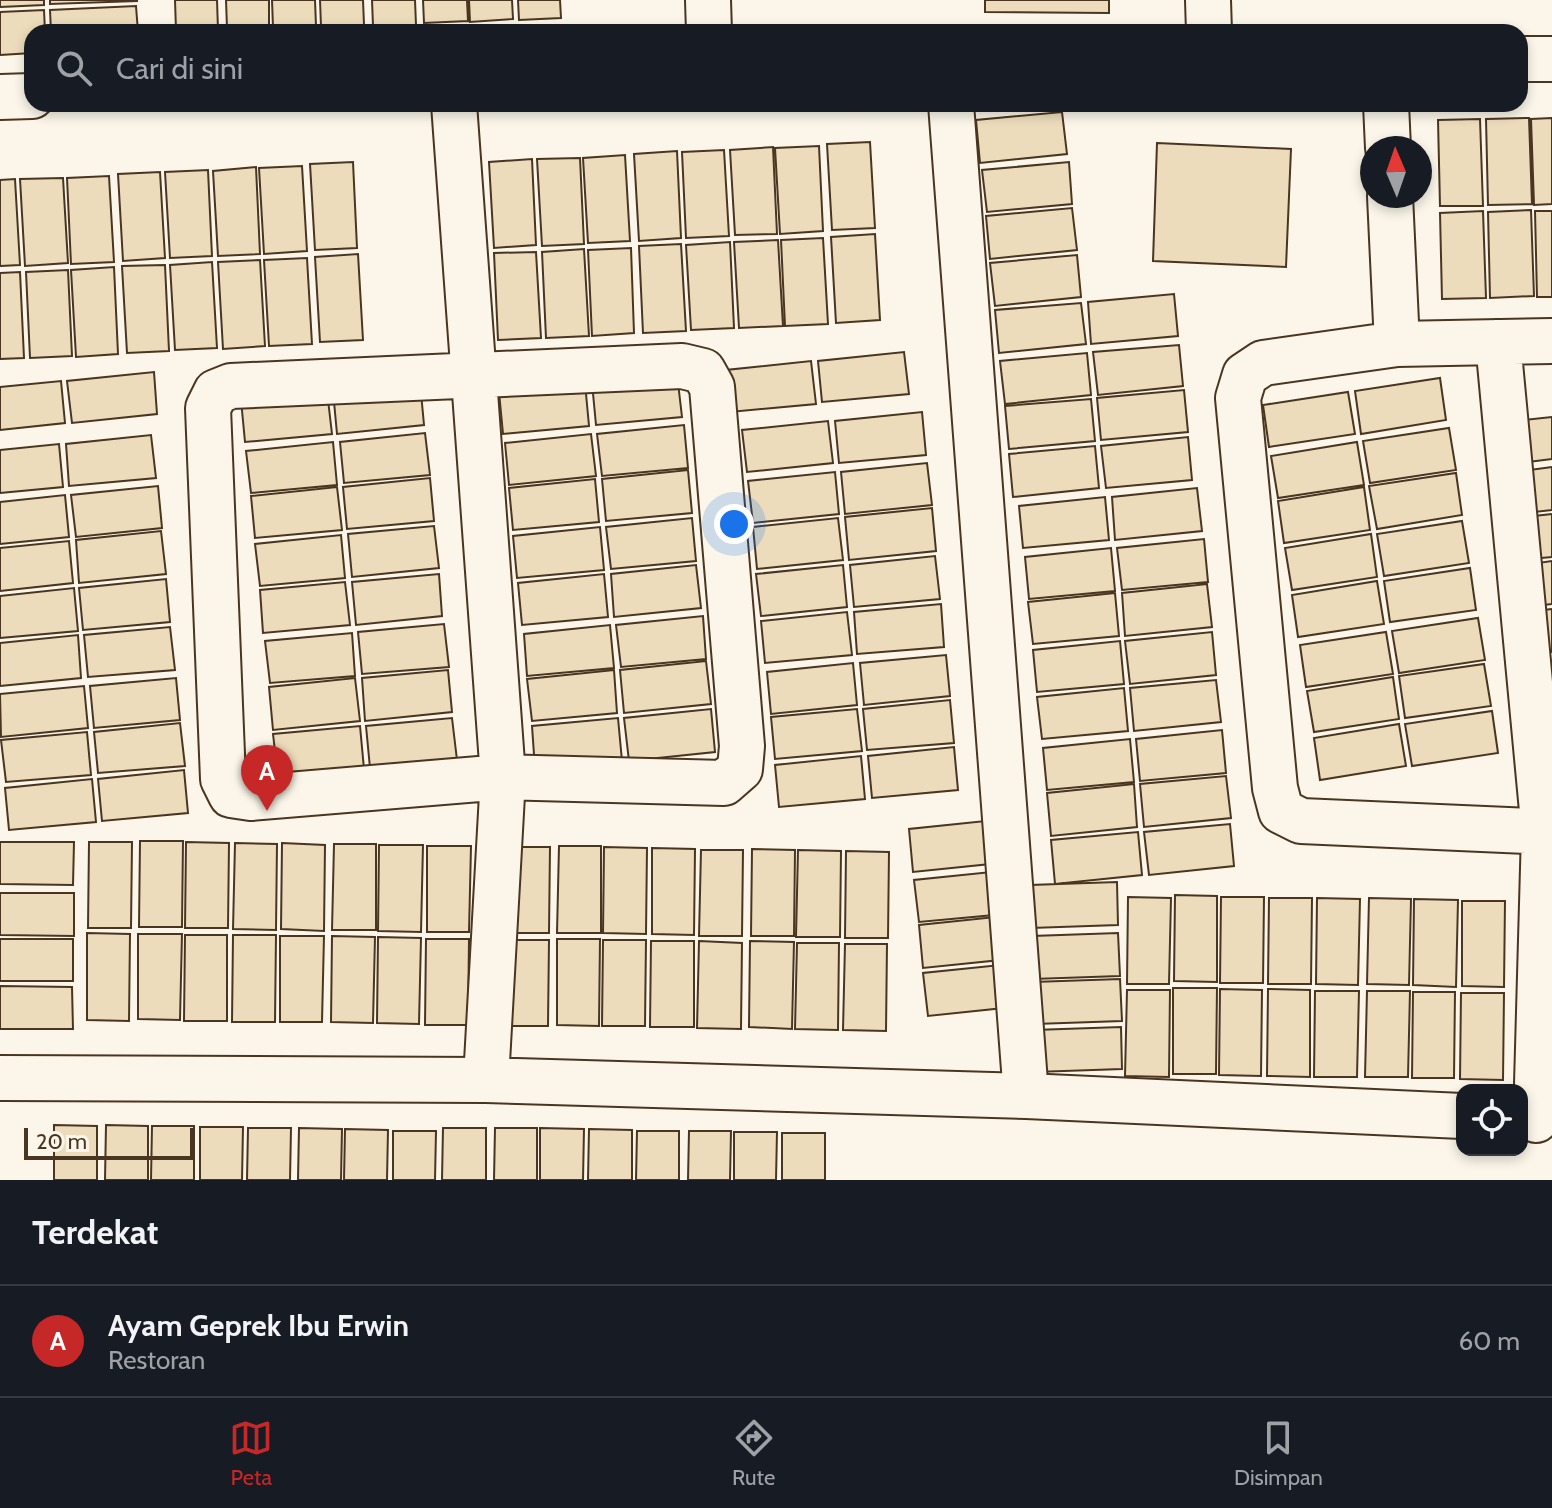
<!DOCTYPE html>
<html lang="id">
<style>
:root{--surface:#171b24;--page:#20242c;--text:#f1f3f6;--muted:#9ea1a6;--line:#363941;--accent:#c62828}
body{margin:0;font-family:Cabin,sans-serif;background:var(--page);color:var(--text)}
.controls{position:absolute;right:24px;bottom:24px;display:grid;overflow:hidden;border-radius:16px;box-shadow:0 4px 12px #0003}
.controls button{width:72px;height:72px;display:grid;place-items:center;padding:0;border:0;border-bottom:2px solid var(--line);background:var(--surface);color:var(--text);font:40px sans-serif}
.compass{position:absolute;left:1360px;top:136px;width:72px;height:72px;border-radius:50%;background:var(--surface);box-shadow:0 4px 12px #0003;rotate:358deg}
.scale{position:absolute;left:24px;bottom:20px;width:170px;box-sizing:border-box;padding-left:8px;border:4px solid #4a3520;border-top:0;font-size:22px;line-height:28px;white-space:nowrap;color:#4a3520;-webkit-text-stroke:6px #fbf6e9;paint-order:stroke}
.you{position:absolute;left:734px;top:524px;width:28px;height:28px;margin:-20px;border:6px solid #fff;border-radius:50%;background:#1a73e8;box-shadow:0 0 0 12px #1a73e833}
.badge{display:grid;place-items:center;width:52px;height:52px;border-radius:50%;background:var(--accent);color:#fff;font-size:26px;font-weight:700}
.pin{position:absolute;translate:-50% -66px;filter:drop-shadow(0 2px 4px #0008)}
.pin::after{content:'';position:absolute;top:42px;width:28px;height:24px;background:inherit;clip-path:polygon(0 0,100% 0,50% 100%)}
.list{margin:0;padding:0;list-style:none}
h2{display:flex;justify-content:space-between;align-items:center;height:104px;margin:0;padding:0 32px;font-size:34px}
h2 small{font-size:26px;font-weight:400;color:var(--muted)}
.list li{display:grid;grid-template-columns:52px 1fr auto;gap:24px;align-items:center;box-sizing:border-box;height:112px;padding:0 32px;border-top:2px solid var(--line)}
.list b{display:block;font-size:30px;white-space:nowrap}
.list p{margin:0;font-size:26px;white-space:nowrap;color:var(--muted)}
.list em{font-size:26px;font-style:normal;color:var(--muted)}
.icon{flex:none;width:44px;height:44px;fill:none;stroke:currentColor;stroke-width:2;stroke-linecap:round;stroke-linejoin:round}
.map{position:relative;flex:none;width:1552px;height:1180px;overflow:hidden}
.search{position:absolute;background:var(--surface);box-shadow:0 4px 12px #0003;left:24px;right:24px;top:24px;height:88px;display:flex;align-items:center;gap:20px;box-sizing:border-box;padding:0 28px;border-radius:24px;color:var(--muted);font-size:30px}
.sheet{height:216px;background:var(--surface)}
nav{display:flex;justify-content:space-around;align-items:center;box-sizing:border-box;height:112px;border-top:2px solid var(--line);background:var(--surface);font-size:22px;color:var(--muted)}
nav a{display:grid;justify-items:center;gap:4px}
nav .on{color:var(--accent)}
.map>svg:first-child{display:block}
.building{fill:#ecdcbc;stroke:#4a3520;stroke-width:2}
.lines{fill:none;stroke-linecap:round;stroke-linejoin:round}
.minor-casing{stroke:#4a3520;stroke-width:48}
.minor{stroke:#fbf6e9;stroke-width:44}
</style>
<div class="map">
<svg width="1552" height="1180" viewBox="0 0 1552 1180">
<rect width="100%" height="100%" fill="#fbf6e9"/>
<path class="building" d="M 0,0 L 44,0 L 44,5 L 0,7 Z
M 50,0 L 137,0 L 137,1 L 50,4 Z
M 175,0 L 217,0 L 218,30 L 176,30 Z
M 226,0 L 269,0 L 269,27 L 227,28 Z
M 272,0 L 315,0 L 316,26 L 273,27 Z
M 320,0 L 363,0 L 364,25 L 321,26 Z
M 372,0 L 415,0 L 416,25 L 373,26 Z
M 423,0 L 467,0 L 468,21 L 424,23 Z
M 469,0 L 512,0 L 513,19 L 470,22 Z
M 518,0 L 560,0 L 561,18 L 519,20 Z
M 985,0 L 1109,0 L 1109,13 L 985,12 Z
M 136,6 L 138,32 L 51,32 L 50,10 Z
M 44,10 L 45,32 L 32,32 L 32,53 L 0,55 L 0,12 Z
M 1062,112 L 1067,154 L 980,163 L 976,120 Z
M 1529,118 L 1532,204 L 1488,205 L 1486,119 Z
M 1552,118 L 1552,204 L 1534,205 L 1531,119 Z
M 1480,119 L 1483,206 L 1440,206 L 1438,120 Z
M 870,142 L 875,228 L 832,230 L 827,144 Z
M 1157,143 L 1291,149 L 1286,267 L 1153,261 Z
M 819,146 L 823,231 L 780,234 L 775,148 Z
M 773,147 L 777,234 L 735,235 L 730,150 Z
M 724,150 L 729,236 L 686,238 L 682,152 Z
M 677,151 L 681,238 L 639,241 L 634,154 Z
M 625,155 L 630,241 L 588,243 L 583,158 Z
M 580,158 L 584,244 L 542,246 L 537,159 Z
M 532,159 L 536,245 L 494,248 L 489,162 Z
M 353,162 L 357,248 L 315,250 L 310,164 Z
M 1069,162 L 1072,204 L 987,212 L 982,170 Z
M 302,166 L 307,251 L 264,254 L 259,168 Z
M 256,167 L 260,254 L 218,256 L 213,171 Z
M 208,170 L 212,256 L 170,258 L 165,172 Z
M 160,172 L 165,258 L 123,261 L 118,174 Z
M 109,176 L 114,262 L 71,264 L 67,178 Z
M 63,178 L 68,263 L 25,266 L 20,179 Z
M 15,179 L 20,265 L 0,266 L 0,180 Z
M 1072,208 L 1077,250 L 990,259 L 986,216 Z
M 1531,210 L 1534,296 L 1490,298 L 1488,212 Z
M 1483,211 L 1486,298 L 1442,299 L 1440,213 Z
M 1535,211 L 1552,211 L 1552,297 L 1537,297 Z
M 875,234 L 880,320 L 836,323 L 831,237 Z
M 823,238 L 828,324 L 785,326 L 781,240 Z
M 778,240 L 783,326 L 739,328 L 734,242 Z
M 730,242 L 734,328 L 691,330 L 686,245 Z
M 681,244 L 686,331 L 643,333 L 639,246 Z
M 631,248 L 634,333 L 592,336 L 588,250 Z
M 584,249 L 589,336 L 546,338 L 542,252 Z
M 536,252 L 541,338 L 498,340 L 494,253 Z
M 358,254 L 363,340 L 320,342 L 315,257 Z
M 1077,255 L 1081,297 L 995,306 L 990,263 Z
M 307,258 L 312,344 L 269,346 L 264,260 Z
M 260,260 L 265,346 L 223,349 L 218,262 Z
M 212,262 L 217,348 L 175,350 L 170,265 Z
M 165,265 L 169,351 L 127,353 L 122,266 Z
M 114,267 L 118,354 L 76,357 L 71,270 Z
M 68,270 L 72,356 L 30,358 L 26,272 Z
M 20,272 L 24,358 L 0,359 L 0,273 Z
M 1174,294 L 1178,336 L 1091,344 L 1088,302 Z
M 1081,303 L 1086,344 L 999,353 L 995,310 Z
M 1179,345 L 1183,386 L 1098,395 L 1093,352 Z
M 904,352 L 909,394 L 822,402 L 818,361 Z
M 1087,353 L 1091,395 L 1005,404 L 1000,361 Z
M 811,361 L 816,404 L 730,412 L 726,370 Z
M 154,372 L 157,414 L 72,423 L 67,381 Z
M 677,374 L 682,417 L 596,425 L 592,383 Z
M 1440,378 L 1446,420 L 1361,434 L 1355,391 Z
M 61,381 L 65,423 L 0,430 L 0,387 Z
M 420,382 L 424,425 L 337,434 L 333,391 Z
M 585,383 L 589,426 L 503,434 L 499,392 Z
M 1184,390 L 1188,432 L 1101,440 L 1097,398 Z
M 327,391 L 332,434 L 245,442 L 241,400 Z
M 1348,392 L 1355,434 L 1269,447 L 1263,405 Z
M 1091,399 L 1095,441 L 1009,449 L 1005,406 Z
M 922,412 L 926,455 L 839,463 L 835,421 Z
M 1552,417 L 1552,459 L 1520,463 L 1515,421 Z
M 828,421 L 833,463 L 747,472 L 742,430 Z
M 684,425 L 688,468 L 602,476 L 597,434 Z
M 1449,428 L 1456,470 L 1370,483 L 1363,441 Z
M 425,433 L 430,475 L 344,483 L 340,442 Z
M 591,434 L 596,476 L 509,485 L 505,443 Z
M 151,435 L 156,478 L 69,486 L 66,444 Z
M 1188,437 L 1192,480 L 1106,488 L 1101,446 Z
M 333,442 L 337,485 L 251,493 L 246,451 Z
M 1357,442 L 1364,485 L 1278,498 L 1271,456 Z
M 59,444 L 63,487 L 0,493 L 0,450 Z
M 1095,446 L 1099,488 L 1013,497 L 1009,454 Z
M 927,463 L 932,505 L 845,514 L 841,472 Z
M 1552,467 L 1552,510 L 1526,513 L 1522,471 Z
M 688,470 L 692,513 L 606,521 L 602,479 Z
M 835,472 L 839,514 L 753,523 L 748,481 Z
M 1456,473 L 1462,515 L 1377,529 L 1369,486 Z
M 430,478 L 434,521 L 347,529 L 343,487 Z
M 595,479 L 599,522 L 513,530 L 509,488 Z
M 158,486 L 162,528 L 76,537 L 71,495 Z
M 337,487 L 342,530 L 255,538 L 251,496 Z
M 1364,487 L 1370,530 L 1284,543 L 1278,501 Z
M 1197,488 L 1202,531 L 1115,540 L 1112,497 Z
M 65,495 L 69,537 L 0,544 L 0,502 Z
M 1105,497 L 1109,540 L 1023,548 L 1019,506 Z
M 932,508 L 936,551 L 849,560 L 845,517 Z
M 1552,514 L 1552,557 L 1531,559 L 1525,517 Z
M 692,518 L 696,561 L 611,569 L 606,527 Z
M 838,518 L 843,560 L 757,569 L 753,527 Z
M 1462,521 L 1469,563 L 1384,576 L 1377,534 Z
M 434,526 L 439,568 L 352,577 L 348,534 Z
M 600,527 L 604,570 L 517,578 L 513,536 Z
M 161,531 L 166,574 L 79,583 L 76,540 Z
M 1371,534 L 1377,577 L 1292,590 L 1285,548 Z
M 341,535 L 345,578 L 260,586 L 255,544 Z
M 1204,539 L 1208,582 L 1122,590 L 1117,548 Z
M 69,541 L 73,583 L 0,591 L 0,548 Z
M 1111,548 L 1115,591 L 1029,599 L 1025,557 Z
M 935,556 L 940,599 L 854,607 L 850,565 Z
M 1552,561 L 1552,604 L 1535,606 L 1531,564 Z
M 696,565 L 701,608 L 614,617 L 611,574 Z
M 843,565 L 847,607 L 761,616 L 756,574 Z
M 1470,568 L 1476,610 L 1390,622 L 1384,581 Z
M 439,574 L 442,616 L 356,625 L 352,582 Z
M 604,574 L 608,617 L 522,625 L 518,583 Z
M 166,579 L 170,622 L 83,630 L 79,588 Z
M 1377,581 L 1384,624 L 1298,637 L 1292,595 Z
M 345,582 L 350,625 L 263,633 L 260,590 Z
M 1207,584 L 1212,627 L 1125,636 L 1122,593 Z
M 74,588 L 78,631 L 0,638 L 0,596 Z
M 1115,593 L 1119,636 L 1033,644 L 1028,602 Z
M 941,604 L 944,647 L 857,654 L 854,612 Z
M 1552,609 L 1552,652 L 1540,653 L 1535,611 Z
M 847,612 L 852,655 L 765,663 L 761,621 Z
M 703,616 L 706,659 L 621,667 L 616,625 Z
M 1478,618 L 1485,660 L 1399,673 L 1392,631 Z
M 444,624 L 449,667 L 362,674 L 358,632 Z
M 610,625 L 614,668 L 527,676 L 524,634 Z
M 170,627 L 175,670 L 88,677 L 84,635 Z
M 1212,632 L 1216,675 L 1130,684 L 1125,641 Z
M 1386,632 L 1393,674 L 1306,687 L 1300,645 Z
M 352,633 L 355,676 L 270,683 L 265,641 Z
M 78,635 L 81,678 L 0,686 L 0,643 Z
M 1120,641 L 1124,684 L 1037,692 L 1033,650 Z
M 946,655 L 950,696 L 864,705 L 860,663 Z
M 706,661 L 711,704 L 624,713 L 620,670 Z
M 853,663 L 857,705 L 771,714 L 767,672 Z
M 1484,664 L 1491,706 L 1405,718 L 1399,676 Z
M 448,670 L 452,712 L 365,721 L 362,678 Z
M 614,670 L 617,713 L 532,721 L 527,679 Z
M 1393,677 L 1399,719 L 1314,732 L 1307,691 Z
M 176,678 L 180,720 L 94,728 L 90,686 Z
M 355,678 L 360,721 L 273,730 L 269,687 Z
M 1216,680 L 1221,722 L 1134,731 L 1130,688 Z
M 84,686 L 88,728 L 1,737 L 0,694 Z
M 1124,688 L 1128,731 L 1042,739 L 1037,697 Z
M 950,700 L 954,743 L 867,750 L 863,709 Z
M 711,709 L 715,752 L 629,761 L 624,718 Z
M 857,709 L 862,751 L 775,759 L 771,717 Z
M 1492,711 L 1498,753 L 1412,766 L 1405,724 Z
M 452,718 L 457,760 L 370,768 L 366,726 Z
M 618,718 L 622,761 L 535,769 L 532,726 Z
M 180,723 L 185,766 L 98,773 L 94,732 Z
M 1399,724 L 1406,766 L 1320,780 L 1314,738 Z
M 360,726 L 364,769 L 278,777 L 273,734 Z
M 1222,730 L 1226,773 L 1140,781 L 1136,739 Z
M 87,732 L 91,775 L 6,782 L 1,740 Z
M 1130,739 L 1134,782 L 1047,790 L 1043,748 Z
M 954,747 L 958,790 L 872,798 L 868,756 Z
M 861,756 L 865,799 L 779,807 L 775,765 Z
M 184,770 L 188,813 L 102,821 L 98,779 Z
M 1226,776 L 1231,818 L 1144,827 L 1140,784 Z
M 92,779 L 96,822 L 9,830 L 5,788 Z
M 1134,784 L 1137,827 L 1051,836 L 1047,793 Z
M 995,820 L 1000,863 L 913,872 L 909,829 Z
M 1230,824 L 1234,866 L 1149,875 L 1144,832 Z
M 1138,832 L 1142,875 L 1055,884 L 1051,840 Z
M 140,841 L 183,841 L 182,927 L 139,927 Z
M 0,842 L 74,842 L 73,885 L 0,884 Z
M 89,842 L 132,842 L 131,928 L 88,928 Z
M 186,842 L 229,843 L 228,928 L 185,928 Z
M 235,843 L 277,844 L 276,930 L 233,929 Z
M 282,843 L 325,845 L 324,931 L 281,929 Z
M 334,844 L 376,844 L 376,930 L 332,930 Z
M 379,845 L 423,845 L 421,932 L 378,931 Z
M 427,846 L 471,846 L 469,932 L 427,932 Z
M 559,846 L 601,846 L 601,933 L 557,933 Z
M 507,847 L 550,847 L 549,933 L 506,933 Z
M 604,847 L 647,848 L 646,934 L 603,933 Z
M 652,848 L 695,849 L 694,935 L 652,934 Z
M 752,849 L 795,850 L 794,936 L 751,936 Z
M 701,850 L 743,850 L 742,936 L 699,936 Z
M 798,850 L 841,851 L 840,937 L 796,937 Z
M 846,851 L 889,852 L 888,938 L 845,938 Z
M 1001,871 L 1005,914 L 919,922 L 914,880 Z
M 1117,882 L 1118,925 L 1031,928 L 1030,885 Z
M 0,893 L 74,893 L 74,936 L 0,935 Z
M 1175,895 L 1217,896 L 1217,982 L 1174,981 Z
M 1128,897 L 1171,898 L 1169,984 L 1127,984 Z
M 1221,897 L 1264,897 L 1263,983 L 1220,983 Z
M 1269,898 L 1312,898 L 1311,984 L 1268,984 Z
M 1317,898 L 1360,899 L 1358,985 L 1316,984 Z
M 1369,898 L 1411,899 L 1409,985 L 1367,984 Z
M 1414,899 L 1458,900 L 1456,987 L 1413,985 Z
M 1462,901 L 1505,901 L 1504,987 L 1462,986 Z
M 1005,916 L 1010,959 L 923,968 L 919,925 Z
M 87,933 L 130,934 L 129,1021 L 87,1020 Z
M 1118,933 L 1120,976 L 1033,979 L 1032,936 Z
M 138,934 L 182,934 L 180,1020 L 138,1019 Z
M 185,935 L 227,935 L 227,1021 L 184,1021 Z
M 233,935 L 276,935 L 275,1022 L 232,1022 Z
M 280,936 L 324,936 L 322,1022 L 280,1022 Z
M 332,936 L 375,937 L 373,1023 L 331,1022 Z
M 378,937 L 421,938 L 419,1024 L 377,1023 Z
M 0,939 L 73,939 L 73,981 L 0,981 Z
M 426,939 L 469,939 L 468,1025 L 425,1025 Z
M 557,939 L 600,939 L 599,1026 L 557,1025 Z
M 506,940 L 549,940 L 548,1026 L 505,1026 Z
M 603,940 L 646,940 L 645,1026 L 602,1026 Z
M 651,941 L 694,941 L 694,1027 L 650,1027 Z
M 699,941 L 742,943 L 741,1029 L 697,1028 Z
M 750,941 L 794,942 L 792,1029 L 749,1027 Z
M 797,943 L 839,943 L 838,1030 L 795,1029 Z
M 845,944 L 887,944 L 886,1031 L 843,1030 Z
M 1010,964 L 1013,1007 L 928,1016 L 923,973 Z
M 1120,979 L 1122,1021 L 1035,1024 L 1033,982 Z
M 0,986 L 72,987 L 73,1029 L 0,1029 Z
M 1173,988 L 1217,988 L 1216,1074 L 1173,1074 Z
M 1220,989 L 1262,990 L 1261,1076 L 1219,1075 Z
M 1268,989 L 1310,990 L 1310,1077 L 1267,1076 Z
M 1127,990 L 1170,990 L 1169,1077 L 1125,1076 Z
M 1315,991 L 1359,991 L 1357,1077 L 1314,1077 Z
M 1367,991 L 1410,991 L 1408,1077 L 1365,1077 Z
M 1413,992 L 1455,992 L 1454,1078 L 1412,1078 Z
M 1461,993 L 1504,993 L 1503,1080 L 1460,1079 Z
M 1121,1027 L 1122,1069 L 1035,1072 L 1034,1030 Z
M 54,1125 L 97,1126 L 97,1180 L 54,1180 Z
M 106,1125 L 148,1126 L 148,1180 L 105,1180 Z
M 152,1126 L 194,1126 L 194,1180 L 151,1180 Z
M 200,1127 L 243,1127 L 242,1180 L 200,1180 Z
M 248,1128 L 291,1128 L 290,1180 L 247,1180 Z
M 299,1128 L 342,1129 L 341,1180 L 298,1180 Z
M 443,1128 L 486,1128 L 486,1180 L 442,1180 Z
M 495,1128 L 537,1128 L 537,1180 L 494,1180 Z
M 540,1128 L 584,1129 L 583,1180 L 540,1180 Z
M 345,1129 L 388,1130 L 387,1180 L 344,1180 Z
M 589,1129 L 632,1130 L 632,1180 L 588,1180 Z
M 393,1131 L 436,1131 L 435,1180 L 393,1180 Z
M 637,1131 L 679,1131 L 679,1180 L 636,1180 Z
M 689,1131 L 731,1131 L 730,1180 L 688,1180 Z
M 734,1132 L 777,1132 L 776,1180 L 734,1180 Z
M 782,1133 L 825,1133 L 825,1180 L 782,1180 Z"/>
<g class="lines">
<g class="minor-casing">
<path id="minor" d="M 708,0 L 709,32
M 1208,0 L 1209,32
M 1520,59 L 1552,59
M 0,97 L 32,96
M 454,104 L 503,777 L 486,1080
M 951,104 L 1026,1096
M 1386,104 L 1388,148
M 1390,196 L 1397,344
M 1552,341 L 1397,344 L 1263,363 L 1245,375 L 1238,398 L 1275,788 L 1281,811 L 1301,821 L 1552,832
M 1498,342 L 1544,832 L 1536,1120
M 682,366 L 703,371 L 712,387 L 742,746 L 740,769 L 724,783 L 503,777 L 251,798 L 231,795 L 223,779 L 208,408 L 216,392 L 231,386 Z
M 0,1078 L 486,1080 L 1026,1096 L 1462,1116"/>
</g>
<use href="#minor" class="minor"/>
</g>
</svg>
<div class="controls">
<button><svg class="icon" aria-label="locate" viewBox="0 0 24 24"><circle cx="12" cy="12" r="6"/><path d="M12 2v4M12 18v4M2 12h4M18 12h4"/></svg></button>
</div>
<svg class="compass" viewBox="-18 -18 36 36"><path d="M0-13l5 13h-10z" fill="#e53935"/><path d="M0 13l5-13h-10z" fill="#9ea1a6"/></svg>
<div class="scale">20 m</div>
<div class="you"></div>
<div class="pin badge" style="left:267px;top:811px">A</div>
<div class="search"><svg class="icon" aria-label="search" viewBox="0 0 24 24"><circle cx="10" cy="10" r="6"/><path d="M15 15l6 6"/></svg>Cari di sini</div>
</div>
<section class="sheet">
<h2>Terdekat<small></small></h2>
<ul class="list">
<li><span class="badge">A</span><div><b>Ayam Geprek Ibu Erwin</b><p>Restoran</p></div><em>60 m</em></li>
</ul>
</section>
<nav>
<a class="on"><svg class="icon" aria-label="map" viewBox="0 0 24 24"><path d="M3 6l6-2 6 2 6-2v14l-6 2-6-2-6 2zM9 4v14M15 6v14"/></svg>Peta</a>
<a><svg class="icon" aria-label="directions" viewBox="0 0 24 24"><path d="M12 3l9 9-9 9-9-9zM9 14v-3h6M13 9l2 2-2 2"/></svg>Rute</a>
<a><svg class="icon" aria-label="saved" viewBox="0 0 24 24"><path d="M7 4h10v16l-5-4-5 4z"/></svg>Disimpan</a>
</nav>
